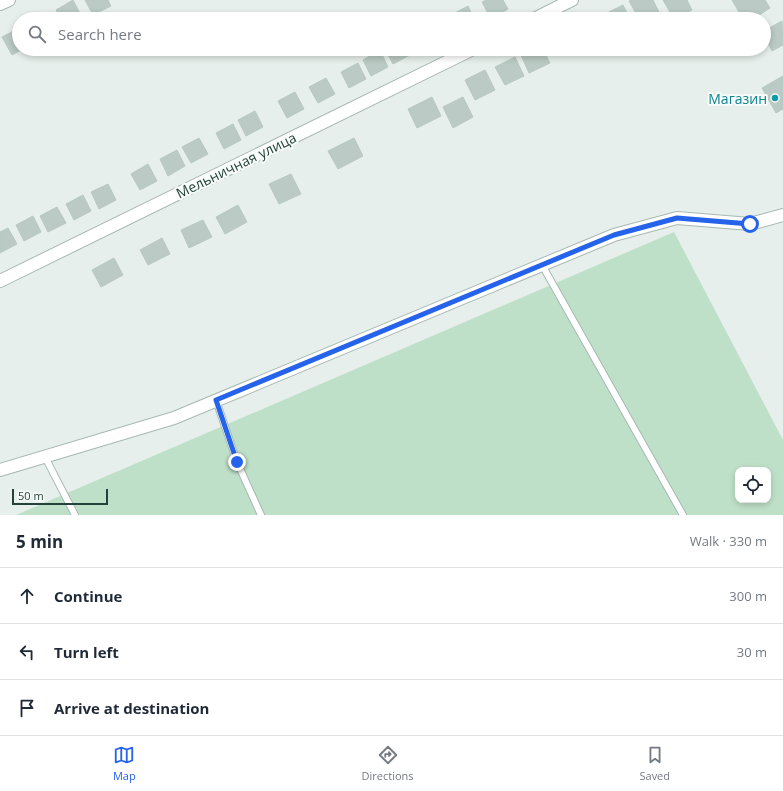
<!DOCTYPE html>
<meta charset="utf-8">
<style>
:root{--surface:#fff;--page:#f2f2f3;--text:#1f2937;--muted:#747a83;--line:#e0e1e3;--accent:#2563eb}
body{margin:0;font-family:"Open Sans",sans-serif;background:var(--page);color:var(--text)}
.controls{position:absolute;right:12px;bottom:12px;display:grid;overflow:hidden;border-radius:8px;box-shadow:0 2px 6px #0003}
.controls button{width:36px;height:36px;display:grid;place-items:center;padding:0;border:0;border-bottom:1px solid var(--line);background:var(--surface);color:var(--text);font:20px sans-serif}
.scale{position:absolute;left:12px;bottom:10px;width:96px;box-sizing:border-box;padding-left:4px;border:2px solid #24423a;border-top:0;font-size:11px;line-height:14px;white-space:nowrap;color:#24423a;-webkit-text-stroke:3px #f7fbf9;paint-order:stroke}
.stop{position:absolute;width:12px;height:12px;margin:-9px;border:3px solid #2563eb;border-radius:50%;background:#fff}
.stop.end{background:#2563eb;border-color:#fff;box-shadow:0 1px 4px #0008}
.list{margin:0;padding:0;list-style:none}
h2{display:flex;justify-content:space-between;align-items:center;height:52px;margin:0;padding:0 16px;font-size:17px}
h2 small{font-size:13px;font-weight:400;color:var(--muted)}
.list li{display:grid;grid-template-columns:26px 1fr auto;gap:12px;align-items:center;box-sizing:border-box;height:56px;padding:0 16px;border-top:1px solid var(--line)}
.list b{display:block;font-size:15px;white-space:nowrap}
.list em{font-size:13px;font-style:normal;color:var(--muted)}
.icon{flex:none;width:22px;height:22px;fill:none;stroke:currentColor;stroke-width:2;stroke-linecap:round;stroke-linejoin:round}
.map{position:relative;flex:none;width:783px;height:515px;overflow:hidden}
.search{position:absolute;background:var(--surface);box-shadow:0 2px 6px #0003;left:12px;right:12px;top:12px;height:44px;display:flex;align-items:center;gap:10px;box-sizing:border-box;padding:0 14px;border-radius:22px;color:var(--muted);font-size:15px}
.sheet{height:220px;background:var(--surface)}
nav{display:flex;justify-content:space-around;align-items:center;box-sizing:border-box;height:56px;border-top:1px solid var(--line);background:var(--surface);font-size:11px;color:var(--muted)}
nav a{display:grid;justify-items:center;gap:2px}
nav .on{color:var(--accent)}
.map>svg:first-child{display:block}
.green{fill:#bfe0c8;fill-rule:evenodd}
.building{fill:#bbcac4;stroke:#b8c9c2}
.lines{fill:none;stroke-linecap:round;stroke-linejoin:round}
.service-casing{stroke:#a8b8b2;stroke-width:8}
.minor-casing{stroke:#a8b8b2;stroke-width:14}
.service{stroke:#fff;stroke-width:6}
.minor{stroke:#fff;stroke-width:12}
.route{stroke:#2563eb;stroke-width:5}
.culture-dot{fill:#0f9aa8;stroke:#f7fbf9;stroke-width:1.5}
.labels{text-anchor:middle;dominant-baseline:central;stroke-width:4;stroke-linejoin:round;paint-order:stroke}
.culture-label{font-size:14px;fill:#0d838f;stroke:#f7fbf9;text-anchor:end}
.street-label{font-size:14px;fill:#24423a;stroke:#f7fbf9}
</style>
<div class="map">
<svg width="783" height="515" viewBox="0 0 783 515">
<rect width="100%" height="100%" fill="#e6efeb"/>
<path class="green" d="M 674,232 L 783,440 L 783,515 L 16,515 ZM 738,470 L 768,470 L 768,500 L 738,500 Z"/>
<path class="building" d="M 73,0 L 83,19 L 61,19 L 56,10 Z
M 85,0 L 108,0 L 111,6 L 93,15 Z
M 486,0 L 503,0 L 508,9 L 491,19 L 482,2 Z
M 631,0 L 653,0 L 660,14 L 651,19 L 639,19 L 629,1 Z
M 663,0 L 687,0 L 692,10 L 674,19 Z
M 732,0 L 765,0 L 770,8 L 753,19 L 743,19 Z
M 623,5 L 630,19 L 605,19 L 603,15 Z
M 468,6 L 474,19 L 453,19 L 451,15 Z
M 50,14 L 52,19 L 41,19 Z
M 782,21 L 783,45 L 772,51 L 764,35 L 764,31 Z
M 19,28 L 19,49 L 23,49 L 12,55 L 2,37 Z
M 385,49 L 407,49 L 410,55 L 393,64 Z
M 412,49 L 424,49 L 415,54 Z
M 527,49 L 543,49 L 550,63 L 529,73 L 520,53 Z
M 380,50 L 388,67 L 371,76 L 363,60 Z
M 515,57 L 524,76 L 505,85 L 495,67 Z
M 358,63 L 366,79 L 349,88 L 341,72 Z
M 485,70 L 495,90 L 475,100 L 465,80 Z
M 783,76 L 783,109 L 776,113 L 762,88 Z
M 326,78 L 335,94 L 318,103 L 309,87 Z
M 295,92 L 304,109 L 287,118 L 278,101 Z
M 432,97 L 441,116 L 417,128 L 408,109 Z
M 463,97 L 473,117 L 453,128 L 443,107 Z
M 255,111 L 263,127 L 246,136 L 238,120 Z
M 233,124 L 241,140 L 224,149 L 216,133 Z
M 199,138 L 208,154 L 191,163 L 182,147 Z
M 354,138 L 363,156 L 338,169 L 328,151 Z
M 177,150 L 185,166 L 168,176 L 160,159 Z
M 148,164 L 157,181 L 140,190 L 131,174 Z
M 291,174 L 301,194 L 279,204 L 269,184 Z
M 108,184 L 116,200 L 99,209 L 91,192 Z
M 83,195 L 91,211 L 74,220 L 66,204 Z
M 238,205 L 247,222 L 225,234 L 216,217 Z
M 57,207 L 66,223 L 48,232 L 40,216 Z
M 33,216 L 41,232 L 24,241 L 16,225 Z
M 203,220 L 212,237 L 189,248 L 181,230 Z
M 8,228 L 17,244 L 0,253 L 0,232 Z
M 162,238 L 170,254 L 148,265 L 140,250 Z
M 114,258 L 123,275 L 101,287 L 92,270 Z"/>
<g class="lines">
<g class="service-casing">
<path id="service" d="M 542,265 L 683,515
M 216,400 L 237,462 L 261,515
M 45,457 L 75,515"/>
</g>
<g class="minor-casing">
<path id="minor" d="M 0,4 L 9,0
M 534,19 L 572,0
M 0,281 L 473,49
M 0,470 L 174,418 L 614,235 L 677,218 L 750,224 L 783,215"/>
</g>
<use href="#service" class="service"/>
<use href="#minor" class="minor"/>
</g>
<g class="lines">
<path class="route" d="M 237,462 L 216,400 L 614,235 L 677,218 L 750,224"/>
</g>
<circle class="culture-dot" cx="775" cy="98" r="4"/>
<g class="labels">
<g class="culture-label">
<text x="767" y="98">Магазин</text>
</g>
<g class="street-label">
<text transform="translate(236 165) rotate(-26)">Мельничная улица</text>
</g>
</g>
</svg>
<div class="controls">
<button><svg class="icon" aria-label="locate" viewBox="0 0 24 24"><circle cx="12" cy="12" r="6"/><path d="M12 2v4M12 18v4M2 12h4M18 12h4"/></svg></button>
</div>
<div class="scale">50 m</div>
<div class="stop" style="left:750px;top:224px"></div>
<div class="stop end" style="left:237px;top:462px"></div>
<div class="search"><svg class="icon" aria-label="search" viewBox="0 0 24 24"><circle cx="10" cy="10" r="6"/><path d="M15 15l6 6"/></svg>Search here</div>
</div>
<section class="sheet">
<h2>5 min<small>Walk · 330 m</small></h2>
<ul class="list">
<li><svg class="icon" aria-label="ahead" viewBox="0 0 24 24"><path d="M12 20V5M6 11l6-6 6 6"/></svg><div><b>Continue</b></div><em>300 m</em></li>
<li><svg class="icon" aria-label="left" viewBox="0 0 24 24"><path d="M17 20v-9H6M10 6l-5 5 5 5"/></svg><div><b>Turn left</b></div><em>30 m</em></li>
<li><svg class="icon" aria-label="arrive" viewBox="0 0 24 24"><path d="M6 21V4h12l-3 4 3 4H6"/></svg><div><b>Arrive at destination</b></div></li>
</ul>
</section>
<nav>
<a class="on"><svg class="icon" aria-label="map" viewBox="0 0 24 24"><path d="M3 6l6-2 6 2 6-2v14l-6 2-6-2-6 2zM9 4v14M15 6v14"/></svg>Map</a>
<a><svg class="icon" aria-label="directions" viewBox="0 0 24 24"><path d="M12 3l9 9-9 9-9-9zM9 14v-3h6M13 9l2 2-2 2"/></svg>Directions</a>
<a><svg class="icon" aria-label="saved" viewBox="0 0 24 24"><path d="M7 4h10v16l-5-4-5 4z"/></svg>Saved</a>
</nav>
